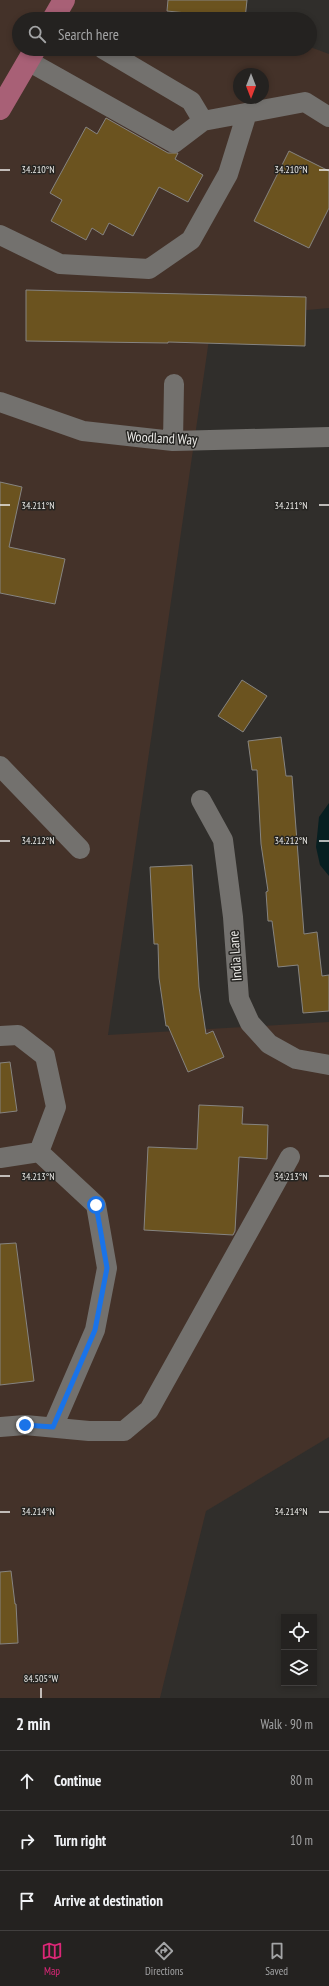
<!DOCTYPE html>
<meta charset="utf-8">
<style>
:root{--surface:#242220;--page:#302f2d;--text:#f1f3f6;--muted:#a3a4a5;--line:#413f3e;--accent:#db2777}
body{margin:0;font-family:"PT Sans Narrow",sans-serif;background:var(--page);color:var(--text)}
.controls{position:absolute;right:12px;bottom:12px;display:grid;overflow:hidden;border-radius:0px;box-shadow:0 2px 6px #0003}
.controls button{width:36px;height:36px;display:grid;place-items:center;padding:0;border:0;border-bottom:1px solid var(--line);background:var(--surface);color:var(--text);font:20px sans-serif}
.compass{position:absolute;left:233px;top:68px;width:36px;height:36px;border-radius:50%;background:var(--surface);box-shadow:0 2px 6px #0003;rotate:180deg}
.stop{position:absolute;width:12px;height:12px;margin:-9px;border:3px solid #1a73e8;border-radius:50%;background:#fff}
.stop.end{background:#1a73e8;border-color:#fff;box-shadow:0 1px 4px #0008}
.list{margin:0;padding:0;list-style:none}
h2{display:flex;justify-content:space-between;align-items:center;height:52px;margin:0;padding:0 16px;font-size:17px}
h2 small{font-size:13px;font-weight:400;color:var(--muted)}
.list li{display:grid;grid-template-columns:26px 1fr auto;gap:12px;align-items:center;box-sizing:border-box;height:60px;padding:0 16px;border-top:1px solid var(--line)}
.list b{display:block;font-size:15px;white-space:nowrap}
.list em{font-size:13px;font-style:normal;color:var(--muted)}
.icon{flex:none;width:22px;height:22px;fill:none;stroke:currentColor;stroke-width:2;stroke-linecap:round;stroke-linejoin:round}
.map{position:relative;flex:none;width:329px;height:1698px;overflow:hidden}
.search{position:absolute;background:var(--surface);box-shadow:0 2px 6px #0003;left:12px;right:12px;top:12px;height:44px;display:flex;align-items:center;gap:10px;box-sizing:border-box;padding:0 14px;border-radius:22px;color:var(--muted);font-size:15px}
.sheet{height:232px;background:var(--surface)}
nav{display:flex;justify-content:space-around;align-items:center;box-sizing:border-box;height:56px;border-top:1px solid var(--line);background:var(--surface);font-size:11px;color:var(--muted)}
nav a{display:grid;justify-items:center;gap:2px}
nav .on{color:var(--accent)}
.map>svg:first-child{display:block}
.commercial{fill:#443229;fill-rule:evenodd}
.water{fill:#071f21}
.building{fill:#6b531f;stroke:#868481}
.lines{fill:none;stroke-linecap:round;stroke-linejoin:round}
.minor{stroke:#73716e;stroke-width:20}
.major{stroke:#a86076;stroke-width:22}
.route{stroke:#1a73e8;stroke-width:5}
.ticks{fill:none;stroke:#ebeae7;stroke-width:1.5}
.labels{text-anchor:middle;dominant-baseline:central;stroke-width:3;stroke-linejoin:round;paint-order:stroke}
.street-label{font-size:14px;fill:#ebeae7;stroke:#262522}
.ticks-label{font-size:10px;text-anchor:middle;fill:#ebeae7;stroke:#262522;stroke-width:3;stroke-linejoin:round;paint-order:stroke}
</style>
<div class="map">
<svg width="329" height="1698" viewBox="0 0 329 1698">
<rect width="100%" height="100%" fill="#302e2b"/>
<path class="commercial" d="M 0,0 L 182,0 L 234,19 L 19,19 L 19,49 L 310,49 L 310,47 L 329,54 L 329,308 L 212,319 L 108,1035 L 329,1022 L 329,1437 L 206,1511 L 160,1698 L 0,1698 ZM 239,74 L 263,74 L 263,98 L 239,98 Z"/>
<path class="water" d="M 329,803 L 329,876 L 320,865 L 316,847 L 319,817 Z"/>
<path class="building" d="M 168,0 L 247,0 L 245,19 L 167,11 Z
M 106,118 L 168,153 L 178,153 L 175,159 L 203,175 L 188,202 L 159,187 L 133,236 L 109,223 L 103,235 L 92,228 L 86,240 L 51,221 L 62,200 L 50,193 L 86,127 L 97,134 Z
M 289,151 L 329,171 L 329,208 L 309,248 L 254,221 Z
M 26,290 L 306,297 L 305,346 L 168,342 L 168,343 L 26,341 Z
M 0,482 L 22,487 L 9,547 L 65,559 L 55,604 L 0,593 Z
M 242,680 L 267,696 L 243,732 L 218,716 Z
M 281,737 L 286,776 L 292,776 L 304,934 L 317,932 L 322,976 L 329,975 L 329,1011 L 303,1013 L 298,965 L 278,967 L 272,921 L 268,921 L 266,892 L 268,891 L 261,844 L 257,770 L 252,770 L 248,741 Z
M 192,865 L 199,987 L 206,1034 L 213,1031 L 224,1057 L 188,1072 L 168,1026 L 166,1026 L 159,978 L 158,944 L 154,944 L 150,867 Z
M 10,1062 L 17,1111 L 0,1113 L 0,1063 Z
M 199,1105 L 243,1107 L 242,1124 L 268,1125 L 267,1159 L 239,1157 L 235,1231 L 233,1235 L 144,1230 L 148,1147 L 197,1149 Z
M 16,1243 L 34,1381 L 0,1385 L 0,1244 Z
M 11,1571 L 15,1604 L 16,1604 L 18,1643 L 0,1644 L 0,1572 Z"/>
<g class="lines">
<path class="minor" d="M 103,49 L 191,101 L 203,121
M 28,61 L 174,143 L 203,121 L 305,102 L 329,117
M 0,235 L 60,264 L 149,269 L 191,240 L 228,174 L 247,113
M 0,402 L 83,431 L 173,441 L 329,437
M 173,441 L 174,384
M 0,766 L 80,849
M 201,800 L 223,840 L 233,917 L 239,999 L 250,1023 L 269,1044 L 296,1059 L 329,1065
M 0,1036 L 18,1035 L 45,1056 L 56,1107 L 39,1152
M 0,1158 L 39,1152 L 96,1205 L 107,1268 L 95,1330 L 53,1427
M 0,1427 L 25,1425 L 89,1431 L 124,1431 L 149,1410 L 290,1157"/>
<path class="major" d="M 53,19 L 64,0
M 0,109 L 35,49"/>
</g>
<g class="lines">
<path class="route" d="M 25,1425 L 53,1427 L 95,1330 L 107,1268 L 96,1205"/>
</g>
<path class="ticks" d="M 0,170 L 10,170M 319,170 L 329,170M 0,505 L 10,505M 319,505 L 329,505M 0,841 L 10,841M 319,841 L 329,841M 0,1176 L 10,1176M 319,1176 L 329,1176M 0,1512 L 10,1512M 319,1512 L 329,1512M 41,1688 L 41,1698"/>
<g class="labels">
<g class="street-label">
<text transform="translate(162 438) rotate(3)">Woodland Way</text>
<text transform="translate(235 956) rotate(-94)">India Lane</text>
</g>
</g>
<g class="ticks-label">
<text x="291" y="173">34.210°N</text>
<text x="38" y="173">34.210°N</text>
<text x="38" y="509">34.211°N</text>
<text x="291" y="509">34.211°N</text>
<text x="38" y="844">34.212°N</text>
<text x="291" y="844">34.212°N</text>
<text x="38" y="1180">34.213°N</text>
<text x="291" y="1180">34.213°N</text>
<text x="38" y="1515">34.214°N</text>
<text x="291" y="1515">34.214°N</text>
<text x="41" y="1682">84.505°W</text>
</g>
</svg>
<div class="controls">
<button><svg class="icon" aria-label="locate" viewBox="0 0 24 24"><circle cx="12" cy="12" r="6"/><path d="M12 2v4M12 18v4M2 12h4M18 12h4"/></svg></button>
<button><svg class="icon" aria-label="layers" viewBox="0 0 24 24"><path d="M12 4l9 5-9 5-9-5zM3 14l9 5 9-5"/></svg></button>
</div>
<svg class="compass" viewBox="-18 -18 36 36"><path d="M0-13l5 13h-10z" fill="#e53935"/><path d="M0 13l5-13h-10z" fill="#a3a4a5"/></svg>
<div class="stop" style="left:96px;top:1205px"></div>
<div class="stop end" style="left:25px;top:1425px"></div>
<div class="search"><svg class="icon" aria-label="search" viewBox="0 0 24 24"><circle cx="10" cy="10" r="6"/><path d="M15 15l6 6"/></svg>Search here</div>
</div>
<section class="sheet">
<h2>2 min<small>Walk · 90 m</small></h2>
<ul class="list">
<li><svg class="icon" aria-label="ahead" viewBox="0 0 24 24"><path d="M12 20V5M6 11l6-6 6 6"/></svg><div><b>Continue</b></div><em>80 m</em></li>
<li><svg class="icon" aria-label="right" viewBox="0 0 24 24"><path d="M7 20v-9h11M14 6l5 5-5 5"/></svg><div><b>Turn right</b></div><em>10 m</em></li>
<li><svg class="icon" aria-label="arrive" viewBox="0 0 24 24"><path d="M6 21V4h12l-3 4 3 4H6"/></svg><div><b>Arrive at destination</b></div></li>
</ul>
</section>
<nav>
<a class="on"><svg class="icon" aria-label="map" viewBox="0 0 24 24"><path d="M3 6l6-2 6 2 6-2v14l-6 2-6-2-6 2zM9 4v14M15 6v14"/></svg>Map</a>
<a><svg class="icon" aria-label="directions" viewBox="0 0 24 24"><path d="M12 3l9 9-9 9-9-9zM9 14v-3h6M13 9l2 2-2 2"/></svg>Directions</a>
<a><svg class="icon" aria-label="saved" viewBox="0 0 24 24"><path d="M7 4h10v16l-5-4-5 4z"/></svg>Saved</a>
</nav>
